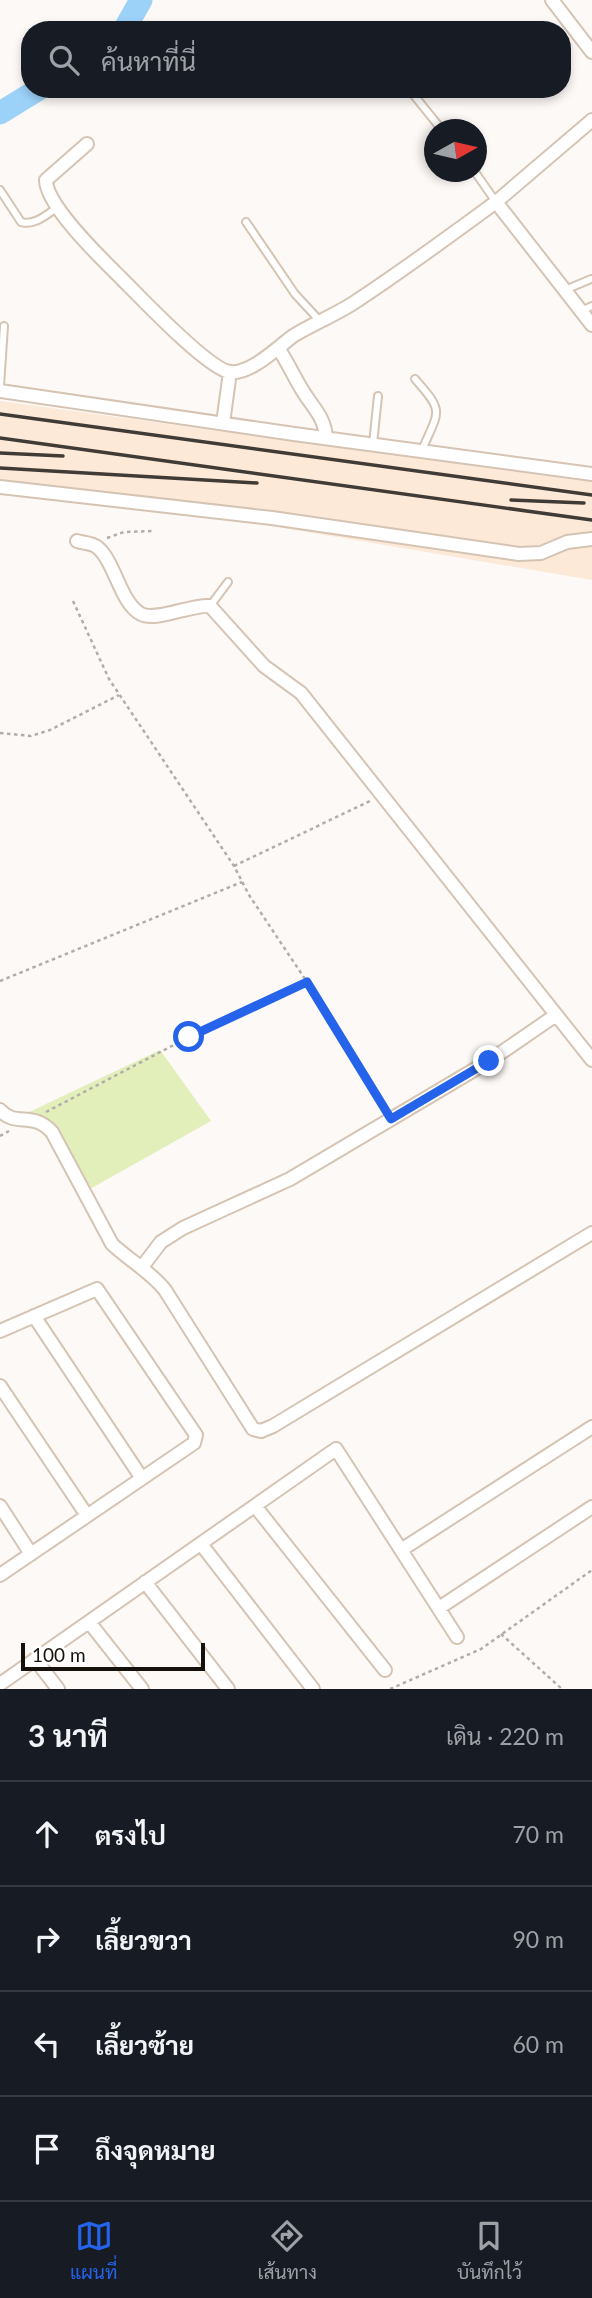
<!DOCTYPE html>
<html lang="th">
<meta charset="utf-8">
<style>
:root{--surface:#171b24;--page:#20242c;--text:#f1f3f6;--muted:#9ea1a6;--line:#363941;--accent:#2563eb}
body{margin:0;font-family:Lato,Sarabun,sans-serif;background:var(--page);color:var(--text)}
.compass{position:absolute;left:424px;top:119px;width:63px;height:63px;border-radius:50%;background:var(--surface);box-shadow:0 4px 10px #0003;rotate:82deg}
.scale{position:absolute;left:21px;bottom:18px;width:184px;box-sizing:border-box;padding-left:7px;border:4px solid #17110b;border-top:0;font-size:19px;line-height:24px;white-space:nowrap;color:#17110b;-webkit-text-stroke:5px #fff;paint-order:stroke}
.stop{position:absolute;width:21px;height:21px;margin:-16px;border:5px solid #2563eb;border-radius:50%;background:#fff}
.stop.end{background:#2563eb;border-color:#fff;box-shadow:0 2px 7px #0008}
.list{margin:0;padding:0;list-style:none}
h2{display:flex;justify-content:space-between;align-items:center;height:91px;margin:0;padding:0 28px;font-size:30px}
h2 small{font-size:23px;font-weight:400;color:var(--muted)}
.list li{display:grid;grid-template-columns:46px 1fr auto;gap:21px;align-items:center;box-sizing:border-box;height:105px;padding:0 28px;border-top:2px solid var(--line)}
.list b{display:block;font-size:26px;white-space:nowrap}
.list em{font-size:23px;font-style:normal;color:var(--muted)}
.icon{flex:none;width:38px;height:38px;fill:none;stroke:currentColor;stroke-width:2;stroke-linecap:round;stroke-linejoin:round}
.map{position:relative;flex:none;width:592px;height:1689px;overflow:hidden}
.search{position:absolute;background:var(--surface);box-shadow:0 4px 10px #0003;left:21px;right:21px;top:21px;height:77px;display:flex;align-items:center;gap:18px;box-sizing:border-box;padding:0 24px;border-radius:28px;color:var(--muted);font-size:26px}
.sheet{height:511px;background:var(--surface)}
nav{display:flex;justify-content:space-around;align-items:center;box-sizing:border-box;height:98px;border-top:2px solid var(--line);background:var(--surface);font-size:19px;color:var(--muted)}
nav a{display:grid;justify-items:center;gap:4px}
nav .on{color:var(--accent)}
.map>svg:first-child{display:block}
.built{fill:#fce9d7}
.green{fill:#e3efbb}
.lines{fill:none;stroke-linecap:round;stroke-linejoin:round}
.river{stroke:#9dd2f8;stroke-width:23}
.lane-casing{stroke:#d5c4b3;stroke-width:10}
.street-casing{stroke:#d5c4b3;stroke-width:16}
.path{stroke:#b2ada9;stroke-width:2.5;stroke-dasharray:3.5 3.5;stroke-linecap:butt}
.lane{stroke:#fff;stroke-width:6}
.street{stroke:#fff;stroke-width:12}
.rail{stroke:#413b36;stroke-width:3.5}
.route{stroke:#2563eb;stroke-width:9}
</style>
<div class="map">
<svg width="592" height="1689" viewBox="0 0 592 1689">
<rect width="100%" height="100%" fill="#fdf9f6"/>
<path class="built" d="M 0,401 L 592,482 L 592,580 L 0,480 Z"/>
<path class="green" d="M 160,1050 L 211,1121 L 90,1189 L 56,1127 L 27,1113 Z"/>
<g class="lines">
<path class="river" d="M 124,30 L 141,0
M 0,113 L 39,89"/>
<g class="lane-casing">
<path id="lane" d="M 409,89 L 442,130
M 475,172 L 496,202
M 0,190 L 21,222 C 35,226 47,214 58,207
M 246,222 L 295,294 L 320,321
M 565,290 L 591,279
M 581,311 L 592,306
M 415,379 C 445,413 439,410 422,450
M 0,386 L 4,326
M 373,444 L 378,396
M 210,606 L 228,582"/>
</g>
<g class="street-casing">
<path id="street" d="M 552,0 L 592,52
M 592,120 L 496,202 L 592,325
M 87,144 L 46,180 C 46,206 103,260 122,279 C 141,298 208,369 230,372 C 250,375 278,347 293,336 C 314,323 338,314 358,300 C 405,269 451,235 496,202
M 278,348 C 287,361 293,375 301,388 C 311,406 325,416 326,438
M 0,391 L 294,434 L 592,474
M 223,423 L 230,372
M 0,487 L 272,518 L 519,554 L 541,553 L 567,542 L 592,539
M 77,541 C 83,543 92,543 97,547 C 115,561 120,603 141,614 C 156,622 192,604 210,606 L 264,666 L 301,693 L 592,1060
M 0,1110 C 16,1128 32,1110 52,1132 L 112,1244 C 130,1261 150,1271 165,1290 L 253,1429 L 261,1431 L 273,1426 L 592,1233
M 142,1267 L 161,1242 L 183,1228 L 290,1179 L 489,1061 L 556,1015
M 34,1316 L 141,1477
M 0,1331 L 97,1289 L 196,1435 L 194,1443 L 0,1575
M 0,1386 L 86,1514
M 0,1506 L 31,1554
M 255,1506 L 385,1670
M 201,1544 L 313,1689
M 401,1550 L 592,1427
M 145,1582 L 228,1689
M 439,1608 L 592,1507
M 89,1622 L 142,1689
M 35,1659 L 58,1689
M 0,1684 L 336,1449 L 457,1637"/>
</g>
<path class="path" d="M 107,538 L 124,532 L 155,531
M 73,601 L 109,679 L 234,866 L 249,895 L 307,982 L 386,1111
M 0,733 L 31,736 L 50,730 L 119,695
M 234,866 L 370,801
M 0,981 L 242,882
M 46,1112 L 189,1037 L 307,982
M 0,1136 L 9,1131
M 501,1634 L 562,1689
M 390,1689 L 481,1649 L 592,1570"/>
<use href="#lane" class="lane"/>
<use href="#street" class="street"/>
<path class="rail" d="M 0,414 L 592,495
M 0,438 L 592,520
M 0,453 L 63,456
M 0,468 L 257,483
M 511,500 L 584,503"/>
</g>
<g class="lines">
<path class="route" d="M 189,1037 L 307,982 L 391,1119 L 489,1061"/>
</g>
</svg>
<svg class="compass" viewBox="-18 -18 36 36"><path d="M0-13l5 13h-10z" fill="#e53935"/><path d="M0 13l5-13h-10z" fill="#9ea1a6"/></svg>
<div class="scale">100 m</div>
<div class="stop" style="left:189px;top:1037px"></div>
<div class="stop end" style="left:489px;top:1061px"></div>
<div class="search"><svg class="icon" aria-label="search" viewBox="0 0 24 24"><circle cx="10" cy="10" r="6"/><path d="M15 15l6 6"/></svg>ค้นหาที่นี่</div>
</div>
<section class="sheet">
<h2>3 นาที<small>เดิน · 220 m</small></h2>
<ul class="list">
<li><svg class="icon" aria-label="ahead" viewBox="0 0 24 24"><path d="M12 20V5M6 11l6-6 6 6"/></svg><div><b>ตรงไป</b></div><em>70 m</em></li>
<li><svg class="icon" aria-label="right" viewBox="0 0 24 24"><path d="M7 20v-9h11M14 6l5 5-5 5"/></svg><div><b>เลี้ยวขวา</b></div><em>90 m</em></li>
<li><svg class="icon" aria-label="left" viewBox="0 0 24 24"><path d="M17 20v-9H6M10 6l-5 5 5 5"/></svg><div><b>เลี้ยวซ้าย</b></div><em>60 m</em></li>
<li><svg class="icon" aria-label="arrive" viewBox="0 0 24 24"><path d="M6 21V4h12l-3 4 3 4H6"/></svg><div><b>ถึงจุดหมาย</b></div></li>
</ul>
</section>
<nav>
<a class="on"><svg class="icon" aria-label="map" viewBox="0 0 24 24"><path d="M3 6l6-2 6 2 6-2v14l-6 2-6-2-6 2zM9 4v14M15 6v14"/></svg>แผนที่</a>
<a><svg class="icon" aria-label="directions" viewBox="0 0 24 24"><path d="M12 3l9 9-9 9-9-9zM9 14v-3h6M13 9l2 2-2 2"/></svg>เส้นทาง</a>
<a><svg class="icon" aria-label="saved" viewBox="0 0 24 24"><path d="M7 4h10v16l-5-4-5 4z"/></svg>บันทึกไว้</a>
</nav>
